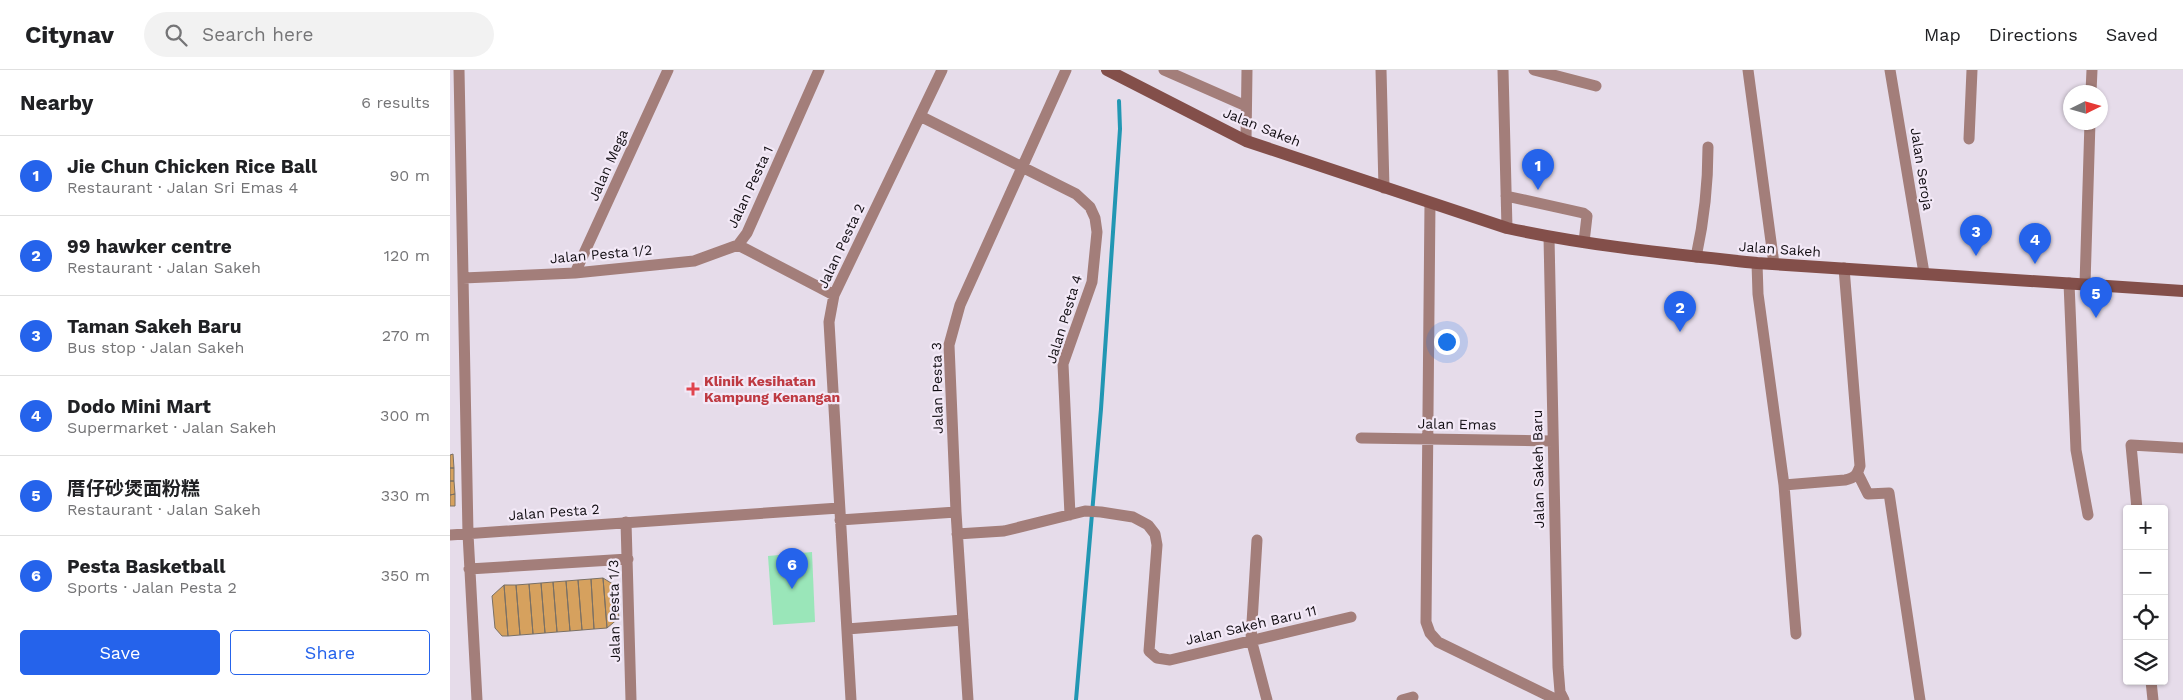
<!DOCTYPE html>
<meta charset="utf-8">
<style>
:root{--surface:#fff;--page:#f2f2f2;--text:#202124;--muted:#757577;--line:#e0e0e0;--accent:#2563eb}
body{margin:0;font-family:"Work Sans","Noto Sans SC",sans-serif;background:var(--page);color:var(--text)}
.controls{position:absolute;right:15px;bottom:15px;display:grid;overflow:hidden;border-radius:5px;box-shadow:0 1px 4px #0004}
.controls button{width:45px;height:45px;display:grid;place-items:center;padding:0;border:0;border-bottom:1px solid var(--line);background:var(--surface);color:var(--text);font:25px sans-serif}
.compass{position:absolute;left:1613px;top:15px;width:45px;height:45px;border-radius:50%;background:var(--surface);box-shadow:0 1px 4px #0004;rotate:85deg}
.you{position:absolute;left:996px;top:271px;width:18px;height:18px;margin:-12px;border:4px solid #fff;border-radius:50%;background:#1a73e8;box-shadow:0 0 0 8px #1a73e833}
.badge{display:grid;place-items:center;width:32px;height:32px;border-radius:50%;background:var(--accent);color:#fff;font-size:16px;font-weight:700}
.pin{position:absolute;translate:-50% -41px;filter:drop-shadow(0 1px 2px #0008)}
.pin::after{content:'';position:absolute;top:26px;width:18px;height:15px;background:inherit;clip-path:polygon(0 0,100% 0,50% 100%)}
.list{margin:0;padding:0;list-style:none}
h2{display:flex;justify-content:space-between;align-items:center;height:65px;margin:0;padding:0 20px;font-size:21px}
h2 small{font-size:16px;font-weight:400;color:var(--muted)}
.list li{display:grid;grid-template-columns:32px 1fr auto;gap:15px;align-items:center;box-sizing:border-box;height:80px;padding:0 20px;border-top:1px solid var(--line)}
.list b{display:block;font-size:19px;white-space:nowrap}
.list p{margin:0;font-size:16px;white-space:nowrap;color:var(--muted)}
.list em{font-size:16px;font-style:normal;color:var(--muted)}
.actions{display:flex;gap:10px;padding:15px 20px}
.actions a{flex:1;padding:11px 0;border:1px solid var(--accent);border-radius:5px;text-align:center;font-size:18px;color:var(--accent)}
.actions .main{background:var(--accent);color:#fff}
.icon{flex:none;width:28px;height:28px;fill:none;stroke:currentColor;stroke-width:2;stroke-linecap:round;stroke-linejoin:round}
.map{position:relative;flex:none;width:1733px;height:630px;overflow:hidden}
header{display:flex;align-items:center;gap:30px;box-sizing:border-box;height:70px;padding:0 25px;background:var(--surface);border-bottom:1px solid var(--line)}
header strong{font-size:24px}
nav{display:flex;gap:28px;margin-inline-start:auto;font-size:18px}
.search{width:350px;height:45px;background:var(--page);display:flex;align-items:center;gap:12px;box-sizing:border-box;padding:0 18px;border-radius:28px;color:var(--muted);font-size:19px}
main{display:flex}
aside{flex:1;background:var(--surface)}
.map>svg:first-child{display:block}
.green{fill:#9ae6b9}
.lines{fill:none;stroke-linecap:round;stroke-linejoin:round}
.stream{stroke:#2297b3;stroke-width:4}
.building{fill:#d6a15e;stroke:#7a7065}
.street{stroke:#a37e7a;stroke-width:11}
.secondary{stroke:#834f4a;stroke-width:12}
.health-dot{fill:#e0444e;stroke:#f3e9f7;stroke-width:2}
.labels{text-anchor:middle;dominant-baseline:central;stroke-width:4.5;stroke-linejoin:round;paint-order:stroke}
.street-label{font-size:14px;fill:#120e13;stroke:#f3e9f7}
.health-label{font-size:14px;font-weight:bold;fill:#be3a42;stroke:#f3e9f7;text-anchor:start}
</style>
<header>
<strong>Citynav</strong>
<div class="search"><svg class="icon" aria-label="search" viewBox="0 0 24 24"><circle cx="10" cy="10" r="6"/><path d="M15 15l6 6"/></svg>Search here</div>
<nav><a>Map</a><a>Directions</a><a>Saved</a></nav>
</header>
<main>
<aside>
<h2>Nearby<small>6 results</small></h2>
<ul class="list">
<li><span class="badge">1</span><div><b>Jie Chun Chicken Rice Ball</b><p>Restaurant · Jalan Sri Emas 4</p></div><em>90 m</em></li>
<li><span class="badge">2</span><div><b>99 hawker centre</b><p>Restaurant · Jalan Sakeh</p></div><em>120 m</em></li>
<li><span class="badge">3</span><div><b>Taman Sakeh Baru</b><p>Bus stop · Jalan Sakeh</p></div><em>270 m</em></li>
<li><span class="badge">4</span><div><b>Dodo Mini Mart</b><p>Supermarket · Jalan Sakeh</p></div><em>300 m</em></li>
<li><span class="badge">5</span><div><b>厝仔砂煲面粉糕</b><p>Restaurant · Jalan Sakeh</p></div><em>330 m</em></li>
<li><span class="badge">6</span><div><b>Pesta Basketball</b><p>Sports · Jalan Pesta 2</p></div><em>350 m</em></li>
</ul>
<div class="actions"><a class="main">Save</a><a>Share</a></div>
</aside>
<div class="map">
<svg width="1733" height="630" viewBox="0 0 1733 630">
<rect width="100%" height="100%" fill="#e6dcea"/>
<path class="green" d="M 362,482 L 365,552 L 323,555 L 318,486 Z"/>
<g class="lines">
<path class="stream" d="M 626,630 L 651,339 L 670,59 L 669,31"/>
</g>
<path class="building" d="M 3,384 L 4,398 L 0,398 L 0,385 Z
M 0,398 L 4,398 L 4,411 L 0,411 Z
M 0,411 L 4,411 L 5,424 L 0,425 Z
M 5,424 L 5,436 L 0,436 L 0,425 Z
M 153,508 L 166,516 L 169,548 L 157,558 Z
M 153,508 L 157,558 L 144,559 L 141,509 Z
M 141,509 L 144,559 L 132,560 L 128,510 Z
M 128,510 L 132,560 L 120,561 L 116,511 Z
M 116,511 L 120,561 L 107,562 L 103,512 Z
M 103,512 L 107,562 L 95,563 L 91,513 Z
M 91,513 L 95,563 L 83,564 L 79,514 Z
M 79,514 L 83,564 L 70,565 L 66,515 Z
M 54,515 L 66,515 L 70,565 L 58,566 Z
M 54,515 L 58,566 L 52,566 L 45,558 L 42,526 Z"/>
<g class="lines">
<path class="street" d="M 9,0 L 18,464 L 27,630
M 714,0 L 796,36
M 931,0 L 934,118
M 1053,0 L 1057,158
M 1084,0 L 1146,16
M 1298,0 L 1324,194
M 1440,0 L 1474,203
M 1641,22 L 1642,0
M 470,46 L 626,124 L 640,137 L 645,148 L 647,162 L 642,212 L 613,294 L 620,445
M 1519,69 L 1522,0
M 796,71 L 797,0
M 1056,126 L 1133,143 L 1137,146 L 1134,172
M 980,133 L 976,552 L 980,563 L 988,572 L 1107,630
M 1099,167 L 1108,597 L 1110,622 L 1114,630
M 288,175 L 297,163 L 369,0
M 288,175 L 384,225
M 1246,187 C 1254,151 1258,115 1258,77
M 1307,193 L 1308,224 L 1334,415 L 1346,564
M 125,203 L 218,0
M 13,208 L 125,203 L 244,191 L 288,175
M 1619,213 L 1626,380 L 1638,445
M 1635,214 L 1640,52
M 911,368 L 1103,371
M 1408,404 L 1418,424 L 1439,423 L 1470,630
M 1334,415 L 1395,410 C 1405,408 1407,405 1410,396 L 1394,198
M 1687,439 L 1681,375 L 1733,378
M 390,450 L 506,442
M 176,452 L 181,630
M 507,464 L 554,461 L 635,441 L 651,442 L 683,447 L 698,455 L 705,464 L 707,475 L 699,581 L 707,588 L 720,590 L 901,547
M 0,465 L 389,438
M 807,470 L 801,569 L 817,630
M 19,499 L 178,489
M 397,559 L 513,550
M 1701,611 L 1703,630
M 401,630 L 379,252 L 384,225 L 492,0
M 518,630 L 506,442 L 499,275 L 510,235 L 616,0
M 952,630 L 963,627"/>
<path class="secondary" d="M 657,0 L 796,71 L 1057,158 C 1139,176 1224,184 1307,193 L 1733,221"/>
</g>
<path class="health-dot" d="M240.5 311.5h5v5h5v5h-5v5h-5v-5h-5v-5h5z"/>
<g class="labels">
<g class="street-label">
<text transform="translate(812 57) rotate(22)">Jalan Sakeh</text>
<text transform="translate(158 95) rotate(-66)">Jalan Mega</text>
<text transform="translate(1472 99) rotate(81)">Jalan Seroja</text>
<text transform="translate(300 117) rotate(-65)">Jalan Pesta 1</text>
<text transform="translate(391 176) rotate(-65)">Jalan Pesta 2</text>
<text transform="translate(1330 179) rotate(4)">Jalan Sakeh</text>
<text transform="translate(151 184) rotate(-5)">Jalan Pesta 1/2</text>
<text transform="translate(614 249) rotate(-73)">Jalan Pesta 4</text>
<text transform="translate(487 318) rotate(-91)">Jalan Pesta 3</text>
<text transform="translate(1007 354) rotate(1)">Jalan Emas</text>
<text transform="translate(1088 399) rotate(-91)">Jalan Sakeh Baru</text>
<text transform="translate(104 442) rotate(-4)">Jalan Pesta 2</text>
<text transform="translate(164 541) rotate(-91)">Jalan Pesta 1/3</text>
<text transform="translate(801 555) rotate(-13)">Jalan Sakeh Baru 11</text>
</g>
<g class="health-label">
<text x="254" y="311">Klinik Kesihatan<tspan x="254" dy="16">Kampung Kenangan</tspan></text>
</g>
</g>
</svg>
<div class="controls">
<button>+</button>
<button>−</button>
<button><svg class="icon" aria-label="locate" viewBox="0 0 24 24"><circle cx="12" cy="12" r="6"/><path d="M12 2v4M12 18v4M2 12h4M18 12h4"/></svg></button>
<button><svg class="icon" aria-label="layers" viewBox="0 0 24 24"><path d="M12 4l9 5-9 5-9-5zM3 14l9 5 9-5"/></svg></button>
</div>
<svg class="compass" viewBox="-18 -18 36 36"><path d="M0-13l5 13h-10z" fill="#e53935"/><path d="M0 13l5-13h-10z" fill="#757577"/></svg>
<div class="you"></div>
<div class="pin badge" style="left:1088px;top:120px">1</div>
<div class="pin badge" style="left:1230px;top:262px">2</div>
<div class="pin badge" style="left:1526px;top:186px">3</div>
<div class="pin badge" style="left:1585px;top:194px">4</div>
<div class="pin badge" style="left:1646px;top:248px">5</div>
<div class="pin badge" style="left:342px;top:519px">6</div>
</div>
</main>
